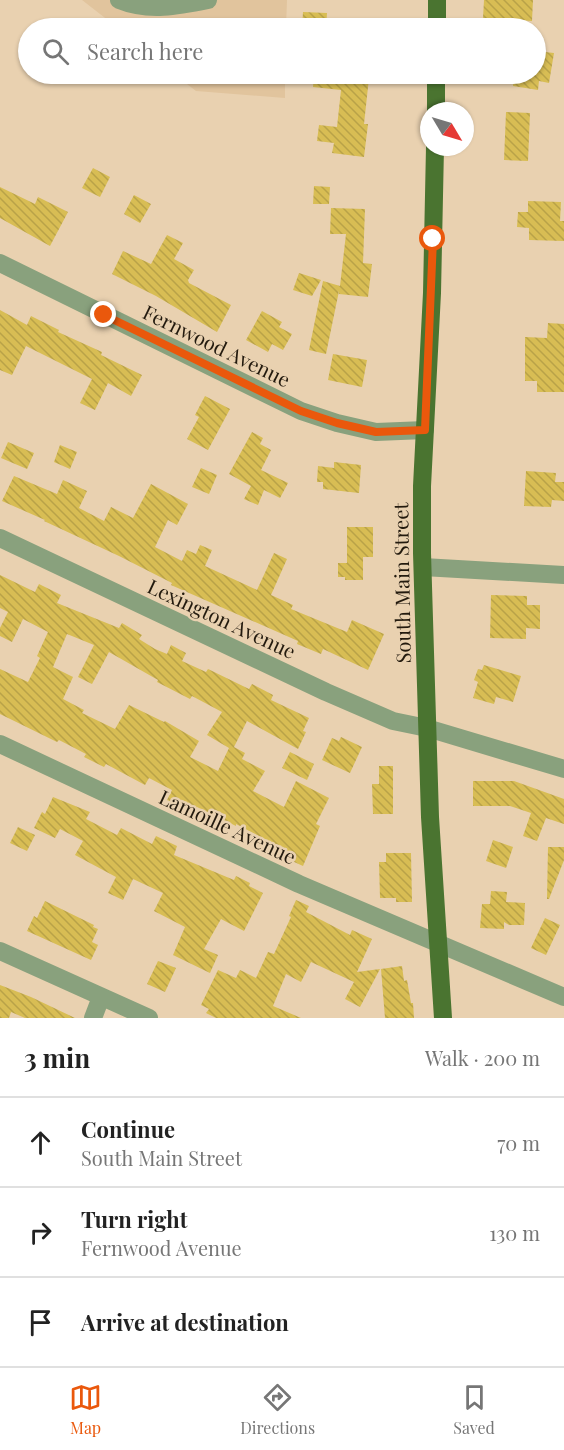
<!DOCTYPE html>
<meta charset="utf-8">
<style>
:root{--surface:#fff;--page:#f6f6f6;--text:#222;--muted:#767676;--line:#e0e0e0;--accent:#ea580c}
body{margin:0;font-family:"Playfair Display",serif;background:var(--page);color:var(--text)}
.compass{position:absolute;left:420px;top:102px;width:54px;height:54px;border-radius:50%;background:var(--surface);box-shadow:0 2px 4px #0004;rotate:128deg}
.stop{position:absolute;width:18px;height:18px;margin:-14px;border:4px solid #ea580c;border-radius:50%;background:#fff}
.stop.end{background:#ea580c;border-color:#fff;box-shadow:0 2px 6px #0008}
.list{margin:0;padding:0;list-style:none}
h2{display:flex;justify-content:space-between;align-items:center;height:78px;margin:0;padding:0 24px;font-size:26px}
h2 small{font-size:20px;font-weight:400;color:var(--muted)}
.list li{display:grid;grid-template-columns:39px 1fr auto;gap:18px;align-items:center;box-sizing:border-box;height:90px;padding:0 24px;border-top:2px solid var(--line)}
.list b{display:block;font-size:22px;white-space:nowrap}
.list p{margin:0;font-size:20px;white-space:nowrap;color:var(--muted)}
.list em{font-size:20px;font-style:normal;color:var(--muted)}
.icon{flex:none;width:33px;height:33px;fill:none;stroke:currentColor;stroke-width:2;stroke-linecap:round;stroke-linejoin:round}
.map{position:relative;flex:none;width:564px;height:1018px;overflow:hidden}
.search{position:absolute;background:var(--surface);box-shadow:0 2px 4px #0004;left:18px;right:18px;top:18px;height:66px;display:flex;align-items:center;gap:15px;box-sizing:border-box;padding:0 21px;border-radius:33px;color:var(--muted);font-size:22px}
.sheet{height:348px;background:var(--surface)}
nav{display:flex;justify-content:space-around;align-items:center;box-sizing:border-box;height:84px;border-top:2px solid var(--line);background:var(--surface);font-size:16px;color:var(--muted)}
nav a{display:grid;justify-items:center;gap:3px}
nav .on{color:var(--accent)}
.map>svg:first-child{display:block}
.built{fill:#e1c49d}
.building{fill:url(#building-back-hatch);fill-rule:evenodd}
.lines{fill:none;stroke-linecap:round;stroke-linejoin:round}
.minor{stroke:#89a17d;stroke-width:18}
.major{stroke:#4a7430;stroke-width:18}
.route{stroke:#ea580c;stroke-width:8}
.labels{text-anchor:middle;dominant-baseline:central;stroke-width:5;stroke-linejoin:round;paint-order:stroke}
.street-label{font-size:20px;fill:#231a0e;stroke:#e9d1b0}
</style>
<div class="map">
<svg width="564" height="1018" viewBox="0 0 564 1018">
<defs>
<pattern id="building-back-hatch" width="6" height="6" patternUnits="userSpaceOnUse" patternTransform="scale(1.5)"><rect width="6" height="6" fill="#d8bd54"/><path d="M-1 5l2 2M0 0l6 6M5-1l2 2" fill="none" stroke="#b9a248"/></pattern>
</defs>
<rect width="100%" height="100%" fill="#e9d1b0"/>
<path class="built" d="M 82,0 L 287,0 L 286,28 L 118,28 Z
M 174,74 L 285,74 L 285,98 L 196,91 Z"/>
<path class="building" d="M 484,0 L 533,0 L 532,21 L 483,18 Z
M 303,12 L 327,13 L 326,28 L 302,28 Z
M 536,51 L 554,53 L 549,83 L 539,81 L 538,90 L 513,86 L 514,74 L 536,74 Z
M 314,74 L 369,78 L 364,124 L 368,124 L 364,157 L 332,153 L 334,143 L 317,141 L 319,125 L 337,127 L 341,90 L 313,87 Z
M 506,112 L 530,113 L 528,161 L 504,160 Z
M 93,168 L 110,177 L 100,197 L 82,188 Z
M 314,186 L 330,187 L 329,204 L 313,204 Z
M 0,187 L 35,204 L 38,197 L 68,212 L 50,246 L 0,218 Z
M 134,195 L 151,204 L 140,223 L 124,214 Z
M 528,201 L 561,202 L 560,221 L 564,221 L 564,241 L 529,240 L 529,228 L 517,227 L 518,212 L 528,212 Z
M 331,208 L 365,209 L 363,263 L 372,264 L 368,297 L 339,294 L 339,291 L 326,354 L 309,350 L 323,281 L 340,286 L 346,234 L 330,234 Z
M 167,235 L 183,243 L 174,259 L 194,270 L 188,280 L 189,283 L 231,305 L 217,332 L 156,296 L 112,274 L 123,251 L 151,264 Z
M 299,273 L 321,280 L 312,296 L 293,290 Z
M 0,310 L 27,325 L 31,316 L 59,330 L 58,332 L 102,352 L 101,355 L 142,375 L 131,396 L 108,383 L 95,410 L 80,403 L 92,379 L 26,346 L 12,375 L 0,370 Z
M 262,311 L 282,322 L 279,327 L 292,334 L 283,350 L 272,344 L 268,352 L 246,340 Z
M 548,323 L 564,324 L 564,392 L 537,392 L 537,381 L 525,381 L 525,337 L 547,338 Z
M 333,354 L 367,360 L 362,387 L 328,380 Z
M 205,396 L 230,409 L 208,450 L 187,439 L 199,417 L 195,415 Z
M 252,432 L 263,438 L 260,444 L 271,450 L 261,470 L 288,483 L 280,498 L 264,490 L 258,505 L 244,499 L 251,486 L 229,474 Z
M 8,442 L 34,453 L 27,469 L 1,458 Z
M 60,445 L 77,452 L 70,469 L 54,462 Z
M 334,462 L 361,465 L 359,493 L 323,489 L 323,482 L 317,482 L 318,466 L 334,468 Z
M 201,468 L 217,475 L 209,494 L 192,487 Z
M 526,471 L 556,473 L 555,482 L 564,482 L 564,501 L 552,500 L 551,507 L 524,506 Z
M 14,476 L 57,494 L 63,480 L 87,491 L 79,508 L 104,521 L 111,507 L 133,518 L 151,484 L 188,504 L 177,525 L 168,520 L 155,547 L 182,561 L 187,550 L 196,554 L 200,545 L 212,550 L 205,566 L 257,590 L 274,553 L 287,559 L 271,595 L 293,605 L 291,609 L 347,632 L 352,620 L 384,634 L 368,670 L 323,649 L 321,654 L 297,644 L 298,641 L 171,585 L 172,583 L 119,556 L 44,521 L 45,520 L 2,501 Z
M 347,527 L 373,527 L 373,557 L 363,557 L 363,580 L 345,580 L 345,577 L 338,577 L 338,563 L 347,563 Z
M 0,575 L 35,592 L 39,584 L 61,595 L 57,603 L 119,628 L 122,623 L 142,635 L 139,639 L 155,649 L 167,654 L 171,645 L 186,653 L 182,661 L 206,672 L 208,669 L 249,689 L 252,684 L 273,695 L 271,700 L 309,718 L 303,731 L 306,732 L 298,749 L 247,721 L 234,747 L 245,753 L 242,759 L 265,771 L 253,791 L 284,807 L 296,781 L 329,798 L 316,824 L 320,826 L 303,866 L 281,856 L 284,849 L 236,824 L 236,826 L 197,807 L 194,813 L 167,800 L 172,790 L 149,778 L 145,785 L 106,764 L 104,767 L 84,757 L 86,754 L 59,740 L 57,742 L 0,714 L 0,669 L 28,682 L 40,658 L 37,656 L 48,632 L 23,619 L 12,642 L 0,636 L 0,628 L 8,612 L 0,608 ZM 67,634 L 94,645 L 78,677 L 92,684 L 109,652 L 158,680 L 157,682 L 190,699 L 192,696 L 222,712 L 207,735 L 229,748 L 218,771 L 190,757 L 199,741 L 165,721 L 164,722 L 129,705 L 115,729 L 82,713 L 84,710 L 63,699 L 73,677 L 53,667 Z
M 491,595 L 527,596 L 527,605 L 540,605 L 540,629 L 526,628 L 526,639 L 490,638 Z
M 484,665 L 521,676 L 513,702 L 496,697 L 494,704 L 473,698 L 478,682 L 474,680 L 478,669 L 482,670 Z
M 341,737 L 362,747 L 350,773 L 322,760 L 332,738 L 339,741 Z
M 290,752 L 314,764 L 307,780 L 282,768 Z
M 379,766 L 393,766 L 393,814 L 373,814 L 372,784 L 379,784 Z
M 473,781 L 514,781 L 564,799 L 564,824 L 546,818 L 537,841 L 523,836 L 531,813 L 510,806 L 473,806 Z
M 53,797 L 90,812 L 86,819 L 117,835 L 121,828 L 152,844 L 156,836 L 177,846 L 174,855 L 234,880 L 236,876 L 250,883 L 249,886 L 263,893 L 244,931 L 221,919 L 204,949 L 218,955 L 210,973 L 173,955 L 185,927 L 154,911 L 163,893 L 133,879 L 123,900 L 108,893 L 116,877 L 75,855 L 83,841 L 60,829 L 55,838 L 34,828 L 42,812 L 45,814 Z
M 18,827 L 35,835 L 27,851 L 10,843 Z
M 493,840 L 513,847 L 506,868 L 486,861 Z
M 548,847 L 564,847 L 564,860 L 549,899 L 547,899 Z
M 386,853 L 411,853 L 412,902 L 396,902 L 396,898 L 380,898 L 379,862 L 386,862 Z
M 491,891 L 507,892 L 506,902 L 525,903 L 524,925 L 509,925 L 504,922 L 504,929 L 480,928 L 482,904 L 490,904 Z
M 296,900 L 309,906 L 306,912 L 350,935 L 352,930 L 372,939 L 357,972 L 380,969 L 360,1007 L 345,999 L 354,982 L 311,962 L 301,982 L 286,974 L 273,1006 L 301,1018 L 216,1018 L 206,1013 L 209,1009 L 201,1005 L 218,970 L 236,978 L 240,970 L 256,978 L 268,952 L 274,954 L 291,917 L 289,916 Z
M 45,901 L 94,925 L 93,927 L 98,929 L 92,942 L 98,945 L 91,960 L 27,931 L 34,916 L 37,918 Z
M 545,918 L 560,925 L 546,955 L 531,948 Z
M 158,961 L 176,968 L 165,992 L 147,984 Z
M 402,966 L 404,981 L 407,980 L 411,1003 L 413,1003 L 414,1018 L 385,1018 L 381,969 Z
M 0,985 L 31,997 L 75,1018 L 25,1018 L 11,1012 L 9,1018 L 0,1018 Z"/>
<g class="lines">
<path class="minor" d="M 119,0 C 148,12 179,6 208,0
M 0,263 L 301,411 L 337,423 L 376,432 L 425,430
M 0,538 L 326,692 L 393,721 L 427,728 L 564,769
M 423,567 L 564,575
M 0,744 L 299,884 L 564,997
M 0,951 L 149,1018
M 93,1018 L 101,997"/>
<path class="major" d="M 437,28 L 437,0
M 436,111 L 436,74
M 435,147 L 432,293 L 422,486 L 422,553 L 430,817 L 443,1018"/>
</g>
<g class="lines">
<path class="route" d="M 104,315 L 301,411 L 337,423 L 376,432 L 425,430 L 433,239"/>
</g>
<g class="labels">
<g class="street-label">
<text transform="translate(217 345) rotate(26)">Fernwood Avenue</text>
<text transform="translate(401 583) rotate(-91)">South Main Street</text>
<text transform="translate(222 618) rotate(25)">Lexington Avenue</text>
<text transform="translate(228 826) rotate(25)">Lamoille Avenue</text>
</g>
</g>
</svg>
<svg class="compass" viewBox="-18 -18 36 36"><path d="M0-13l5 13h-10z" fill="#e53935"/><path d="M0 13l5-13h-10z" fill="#767676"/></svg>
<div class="stop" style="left:433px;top:239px"></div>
<div class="stop end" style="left:104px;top:315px"></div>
<div class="search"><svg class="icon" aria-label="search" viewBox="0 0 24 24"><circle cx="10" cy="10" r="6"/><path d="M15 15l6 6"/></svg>Search here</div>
</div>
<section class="sheet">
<h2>3 min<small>Walk · 200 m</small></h2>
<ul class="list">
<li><svg class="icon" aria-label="ahead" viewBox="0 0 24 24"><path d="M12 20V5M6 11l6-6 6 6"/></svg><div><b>Continue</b><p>South Main Street</p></div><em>70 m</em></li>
<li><svg class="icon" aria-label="right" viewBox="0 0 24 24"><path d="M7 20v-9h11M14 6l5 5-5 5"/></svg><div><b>Turn right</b><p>Fernwood Avenue</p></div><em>130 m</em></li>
<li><svg class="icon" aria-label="arrive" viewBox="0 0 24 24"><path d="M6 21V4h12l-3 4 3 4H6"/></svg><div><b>Arrive at destination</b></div></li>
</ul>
</section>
<nav>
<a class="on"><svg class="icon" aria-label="map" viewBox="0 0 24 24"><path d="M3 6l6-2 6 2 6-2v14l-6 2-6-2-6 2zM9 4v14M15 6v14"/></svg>Map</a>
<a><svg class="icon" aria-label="directions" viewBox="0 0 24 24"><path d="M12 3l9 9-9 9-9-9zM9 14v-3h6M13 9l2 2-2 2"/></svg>Directions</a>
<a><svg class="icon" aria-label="saved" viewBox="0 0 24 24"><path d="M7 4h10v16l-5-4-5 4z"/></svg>Saved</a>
</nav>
